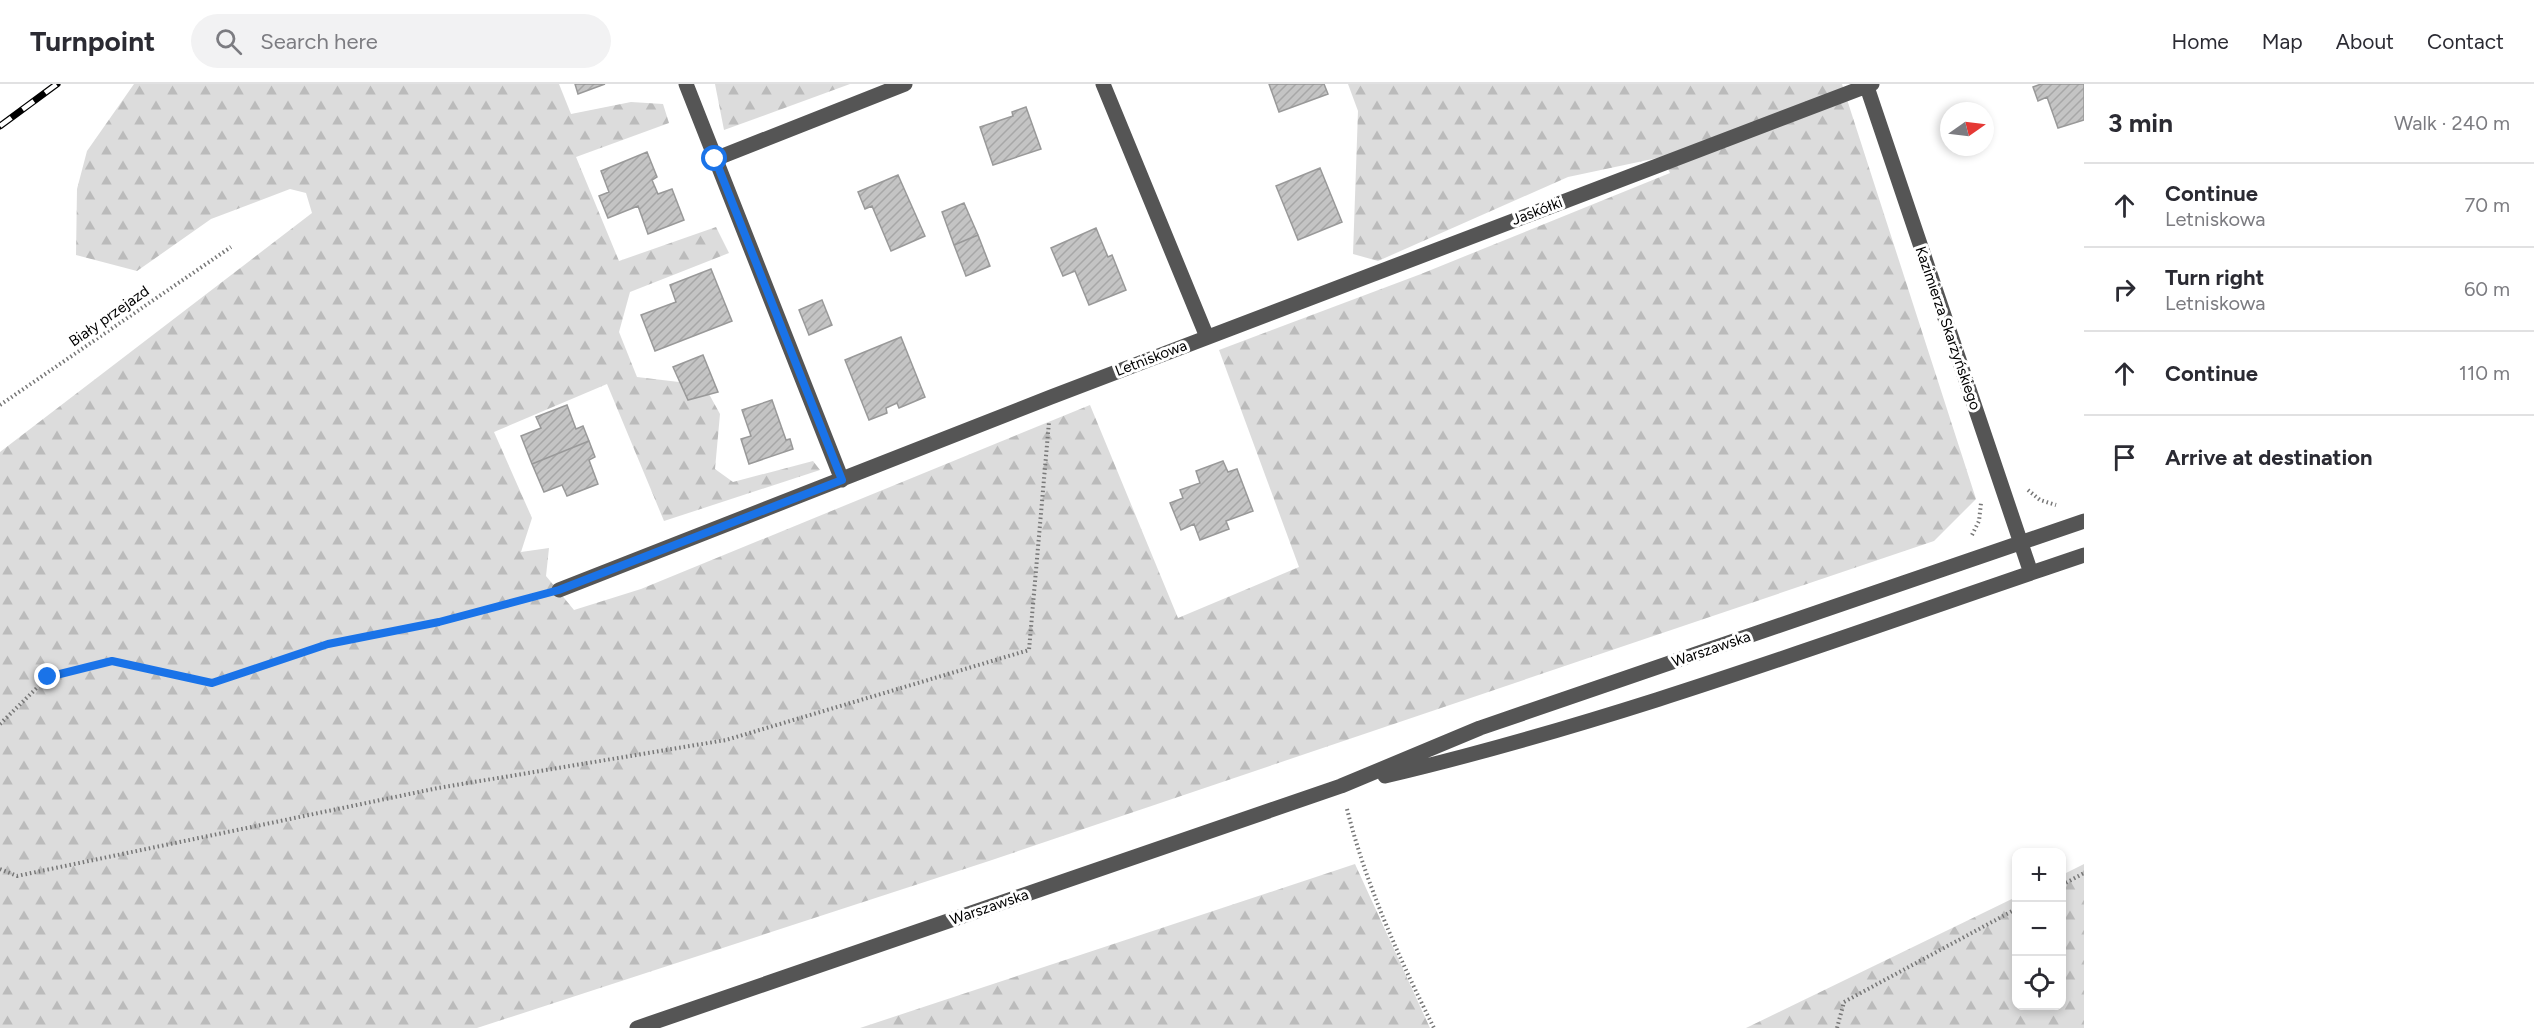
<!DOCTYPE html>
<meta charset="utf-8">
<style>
:root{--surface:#fff;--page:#f2f2f3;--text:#2b2b33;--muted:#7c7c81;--line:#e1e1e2}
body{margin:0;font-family:Figtree,sans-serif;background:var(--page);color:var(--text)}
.controls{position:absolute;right:18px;bottom:18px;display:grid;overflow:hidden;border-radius:12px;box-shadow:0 3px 9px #0003}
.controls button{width:54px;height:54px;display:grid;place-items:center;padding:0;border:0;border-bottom:2px solid var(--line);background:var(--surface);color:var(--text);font:30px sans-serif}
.compass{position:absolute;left:1940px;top:18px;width:54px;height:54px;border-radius:50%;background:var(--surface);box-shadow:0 3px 9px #0003;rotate:76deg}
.stop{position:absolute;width:18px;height:18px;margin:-14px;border:4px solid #1a73e8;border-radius:50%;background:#fff}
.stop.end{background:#1a73e8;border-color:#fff;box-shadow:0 2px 6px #0008}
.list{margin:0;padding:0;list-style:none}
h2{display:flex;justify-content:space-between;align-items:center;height:78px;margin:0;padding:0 24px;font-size:26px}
h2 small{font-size:20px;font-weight:400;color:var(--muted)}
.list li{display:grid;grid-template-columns:39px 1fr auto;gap:18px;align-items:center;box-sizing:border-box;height:84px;padding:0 24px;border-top:2px solid var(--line)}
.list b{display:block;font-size:22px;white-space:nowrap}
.list p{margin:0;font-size:20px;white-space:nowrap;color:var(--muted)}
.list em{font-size:20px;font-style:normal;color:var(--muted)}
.icon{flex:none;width:33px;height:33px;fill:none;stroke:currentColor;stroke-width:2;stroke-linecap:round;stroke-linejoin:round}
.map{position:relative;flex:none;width:2084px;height:944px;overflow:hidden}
header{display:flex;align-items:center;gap:36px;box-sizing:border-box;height:84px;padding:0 30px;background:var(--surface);border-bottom:2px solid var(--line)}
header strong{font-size:28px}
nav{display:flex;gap:33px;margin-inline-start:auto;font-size:21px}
.search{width:420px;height:54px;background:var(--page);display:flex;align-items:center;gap:15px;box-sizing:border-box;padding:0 21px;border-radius:33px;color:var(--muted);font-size:22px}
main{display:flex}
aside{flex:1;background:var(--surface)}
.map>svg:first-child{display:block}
.forest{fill:url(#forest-firs)}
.building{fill:url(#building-hatch);stroke:#999;stroke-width:1.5}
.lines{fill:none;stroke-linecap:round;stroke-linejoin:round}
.path{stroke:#777;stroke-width:4;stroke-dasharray:1.5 3;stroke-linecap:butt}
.minor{stroke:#555;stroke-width:15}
.rail-casing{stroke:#000;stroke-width:7}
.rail{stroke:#fff;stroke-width:4.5;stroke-dasharray:14;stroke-linecap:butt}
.route{stroke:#1a73e8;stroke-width:8}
.labels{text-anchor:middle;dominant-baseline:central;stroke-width:6;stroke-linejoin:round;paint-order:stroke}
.street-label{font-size:15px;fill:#000;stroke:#fff}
</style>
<header>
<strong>Turnpoint</strong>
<div class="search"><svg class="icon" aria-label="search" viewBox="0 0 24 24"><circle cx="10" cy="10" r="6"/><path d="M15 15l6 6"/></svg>Search here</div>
<nav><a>Home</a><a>Map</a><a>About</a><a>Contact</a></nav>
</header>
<main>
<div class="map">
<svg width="2084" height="944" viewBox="0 0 2084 944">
<defs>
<pattern id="forest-firs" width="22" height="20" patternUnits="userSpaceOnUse" patternTransform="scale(1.5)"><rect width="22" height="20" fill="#dcdcdc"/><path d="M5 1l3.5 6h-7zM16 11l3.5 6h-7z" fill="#bbb"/></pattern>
<pattern id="building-hatch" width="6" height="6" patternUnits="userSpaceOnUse" patternTransform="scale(1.5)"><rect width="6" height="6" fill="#c4c4c4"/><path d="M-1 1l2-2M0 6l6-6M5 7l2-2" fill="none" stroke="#a7a7a7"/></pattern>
</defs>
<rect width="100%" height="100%" fill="#fff"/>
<path class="forest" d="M 134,0 L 559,0 L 571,30 L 631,18 L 663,20 L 669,39 L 576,73 L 619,177 L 716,143 L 729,169 L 630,208 L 619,248 L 637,293 L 704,301 L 720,330 L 715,385 L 733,398 L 813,377 L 820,386 L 664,437 L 607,300 L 494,348 L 532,434 L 521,468 L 549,464 L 546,492 L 574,526 L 641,505 L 1090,321 L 1178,534 L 1299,483 L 1219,266 L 1421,190 L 1670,89 L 1662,73 L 1568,93 L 1378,177 L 1353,170 L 1358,27 L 1348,0 L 1842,0 L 1976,415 L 1934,457 L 989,777 L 477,944 L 0,944 L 0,368 L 312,129 L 306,109 L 290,105 L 211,135 L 137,187 L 76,171 L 77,105 L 87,67 Z
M 715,0 L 850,0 L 724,46 Z
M 1355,780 L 1430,944 L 860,944 Z
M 2084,780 L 2084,944 L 1746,944 L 2016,813 L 2016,922 L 2062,922 L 2062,791 Z"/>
<path class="building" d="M 575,0 L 605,0 L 578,10 Z
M 1269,0 L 1324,0 L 1328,10 L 1279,28 Z
M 2041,0 L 2084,0 L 2084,36 L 2058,44 L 2047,13 L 2038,17 L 2033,3 Z
M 1026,23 L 1041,65 L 993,81 L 980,43 L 1013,32 L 1012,28 Z
M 647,68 L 657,93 L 652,96 L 658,110 L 672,105 L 684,136 L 648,150 L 638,122 L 608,134 L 599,112 L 609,108 L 601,87 Z
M 1320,84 L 1342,138 L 1298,156 L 1276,102 Z
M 898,91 L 925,152 L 891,167 L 872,122 L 865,125 L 858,108 Z
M 964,119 L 978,151 L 954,161 L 942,128 Z
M 1096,144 L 1108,173 L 1112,171 L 1126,206 L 1089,221 L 1075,187 L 1063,192 L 1051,164 Z
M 978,151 L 990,182 L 966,192 L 954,161 Z
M 711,185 L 732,237 L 655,267 L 641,231 L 676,218 L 670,201 Z
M 822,216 L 832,241 L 809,251 L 799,226 Z
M 901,253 L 925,313 L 899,324 L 897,319 L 886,324 L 887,329 L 869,336 L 845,276 Z
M 703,271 L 718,308 L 688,316 L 673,283 Z
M 772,316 L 786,356 L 790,355 L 793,365 L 749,380 L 741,355 L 751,352 L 742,326 Z
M 567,321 L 576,345 L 583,342 L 589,357 L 532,380 L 521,352 L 541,344 L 536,333 Z
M 589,357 L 595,373 L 589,376 L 598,400 L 567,412 L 562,401 L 544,408 L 532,380 Z
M 1223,377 L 1228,388 L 1237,385 L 1253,427 L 1226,437 L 1229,445 L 1200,456 L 1194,440 L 1181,446 L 1170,419 L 1183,414 L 1180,406 L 1200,399 L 1196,387 Z"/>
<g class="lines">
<path class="path" d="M 0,321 L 231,163
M 2028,406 L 2040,416 L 2056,421
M 1972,451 L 1979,437 L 1981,419
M 0,640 L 48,593 L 112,577 L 212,599 L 328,560 L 439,538 L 538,512
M 1347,725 C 1366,801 1399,874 1434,944
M 0,785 L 17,792 L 438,704 L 726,656 L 1029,566 L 1049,338
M 2062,801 L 2084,789
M 1837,944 L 1844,918 L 2016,825"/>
<path class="minor" d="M 686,0 L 842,396
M 1103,0 L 1207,253
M 1866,0 L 2031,489
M 715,75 L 905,0
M 559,506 L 1051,313 L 1872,0
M 1385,692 C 1623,636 1852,549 2084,471
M 637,944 L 1341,702 L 1480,644 L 2084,437"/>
<g class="rail-casing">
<path id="rail" d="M 0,42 L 57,0"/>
</g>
<use href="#rail" class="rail"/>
</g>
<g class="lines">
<path class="route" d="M 48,593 L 112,577 L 212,599 L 328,560 L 439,538 L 559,506 L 842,396 L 715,75"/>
</g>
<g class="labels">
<g class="street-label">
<text transform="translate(1537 127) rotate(-21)">Jaskółki</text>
<text transform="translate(109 232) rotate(-35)">Biały przejazd</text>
<text transform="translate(1948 244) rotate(71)">Kazimierza Skarżyńskiego</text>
<text transform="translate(1151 274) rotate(-21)">Letniskowa</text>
<text transform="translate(1711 565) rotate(-19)">Warszawska</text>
<text transform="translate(989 823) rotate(-19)">Warszawska</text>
</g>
</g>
</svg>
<div class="controls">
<button>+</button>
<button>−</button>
<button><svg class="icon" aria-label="locate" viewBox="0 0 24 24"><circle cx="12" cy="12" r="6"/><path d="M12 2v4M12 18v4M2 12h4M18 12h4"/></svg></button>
</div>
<svg class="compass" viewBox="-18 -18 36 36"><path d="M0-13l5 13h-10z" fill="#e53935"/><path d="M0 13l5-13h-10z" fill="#7c7c81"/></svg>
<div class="stop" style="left:715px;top:75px"></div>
<div class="stop end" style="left:48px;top:593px"></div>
</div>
<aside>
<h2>3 min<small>Walk · 240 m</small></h2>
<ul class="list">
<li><svg class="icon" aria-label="ahead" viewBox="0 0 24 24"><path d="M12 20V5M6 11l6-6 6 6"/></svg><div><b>Continue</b><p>Letniskowa</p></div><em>70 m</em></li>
<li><svg class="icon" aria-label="right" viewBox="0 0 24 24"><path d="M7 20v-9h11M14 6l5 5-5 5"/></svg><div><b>Turn right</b><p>Letniskowa</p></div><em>60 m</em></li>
<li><svg class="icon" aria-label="ahead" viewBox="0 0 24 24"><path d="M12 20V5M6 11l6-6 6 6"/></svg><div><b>Continue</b></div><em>110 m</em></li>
<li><svg class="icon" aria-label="arrive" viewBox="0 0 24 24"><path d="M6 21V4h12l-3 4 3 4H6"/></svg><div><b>Arrive at destination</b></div></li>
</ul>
</aside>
</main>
